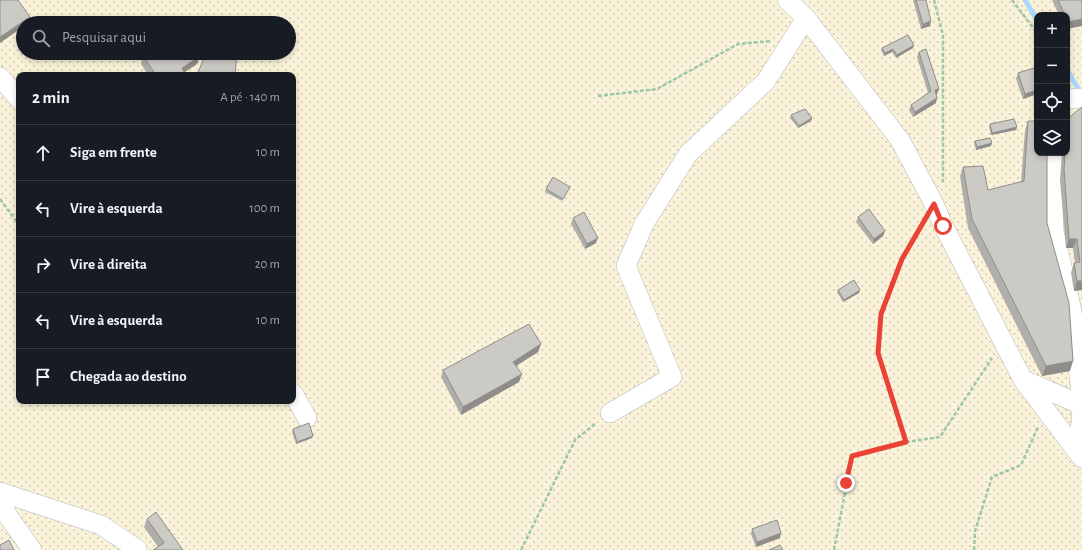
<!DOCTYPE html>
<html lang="pt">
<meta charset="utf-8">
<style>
:root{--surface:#171b24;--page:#242831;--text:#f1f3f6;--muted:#9ea1a6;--line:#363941}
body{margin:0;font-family:"Alegreya Sans",sans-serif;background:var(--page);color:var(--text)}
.controls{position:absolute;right:12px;top:12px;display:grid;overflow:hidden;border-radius:8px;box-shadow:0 2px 6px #0003}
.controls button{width:36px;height:36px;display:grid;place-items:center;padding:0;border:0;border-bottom:1px solid var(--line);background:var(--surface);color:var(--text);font:20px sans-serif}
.stop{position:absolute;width:12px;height:12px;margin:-9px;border:3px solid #ea4335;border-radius:50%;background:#fff}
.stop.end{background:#ea4335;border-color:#fff;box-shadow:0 1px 4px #0008}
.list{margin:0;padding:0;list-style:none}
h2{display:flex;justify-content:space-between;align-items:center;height:52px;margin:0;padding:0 16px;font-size:17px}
h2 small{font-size:13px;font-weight:400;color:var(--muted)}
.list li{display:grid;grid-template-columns:26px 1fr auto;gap:12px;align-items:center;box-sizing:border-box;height:56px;padding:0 16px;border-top:1px solid var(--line)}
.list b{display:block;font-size:15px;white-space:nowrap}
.list em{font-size:13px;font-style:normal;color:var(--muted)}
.icon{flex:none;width:22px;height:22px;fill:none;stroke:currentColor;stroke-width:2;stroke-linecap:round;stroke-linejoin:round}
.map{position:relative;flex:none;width:1082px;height:550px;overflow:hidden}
.search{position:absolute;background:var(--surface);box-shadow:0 2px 6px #0003;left:16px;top:16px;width:280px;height:44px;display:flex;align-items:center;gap:10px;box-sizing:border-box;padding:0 14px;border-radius:22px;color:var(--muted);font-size:15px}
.panel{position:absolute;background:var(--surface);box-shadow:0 2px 6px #0003;left:16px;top:72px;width:280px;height:332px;border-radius:8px}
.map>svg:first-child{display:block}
.sand{fill:url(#sand-dots);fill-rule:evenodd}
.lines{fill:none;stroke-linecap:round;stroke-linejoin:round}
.stream{stroke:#aadaff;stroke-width:5}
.minor-casing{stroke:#b5b8bc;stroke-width:20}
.path{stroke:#9cc7a9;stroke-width:2.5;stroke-dasharray:4 2;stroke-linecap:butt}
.minor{stroke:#fff;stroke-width:19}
.wall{fill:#afaea9}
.shaded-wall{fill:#8f8d8a}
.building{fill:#cccac5;stroke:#8f8d8a}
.route{stroke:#ea4335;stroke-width:5}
</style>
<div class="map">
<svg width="1082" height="550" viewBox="0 0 1082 550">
<defs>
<pattern id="sand-dots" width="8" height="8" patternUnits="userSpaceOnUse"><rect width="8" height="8" fill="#fbf3d9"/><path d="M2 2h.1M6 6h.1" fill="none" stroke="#cec8b4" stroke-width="1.8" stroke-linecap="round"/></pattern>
</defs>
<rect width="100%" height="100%" fill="#f1efe8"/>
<path class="sand" d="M 0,0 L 1082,0 L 1082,550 L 0,550 ZM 1037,15 L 1067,15 L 1067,153 L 1037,153 ZM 23,23 L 289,23 L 289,53 L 23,53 ZM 19,75 L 293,75 L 293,401 L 19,401 Z"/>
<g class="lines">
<path class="stream" d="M 1025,0 L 1037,20
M 1067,70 L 1079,90 L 1082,90"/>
<g class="minor-casing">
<path id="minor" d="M 787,0 L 806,18 L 900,140 L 934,204 L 943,225 L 1023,380 L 1082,458
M 0,77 L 19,99
M 1067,99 L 1082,98
M 1055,153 L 1052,179 L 1054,231 L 1072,311 L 1082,403
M 1024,380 L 1082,405
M 293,393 L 307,418
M 1082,408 L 1080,433 L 1082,439
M 610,413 L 672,377 L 626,266 L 644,224 L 688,154 L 766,81 L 806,18
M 0,492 L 101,525 L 137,549
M 0,500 L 8,516 L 32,550"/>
</g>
<path class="path" d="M 934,0 L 943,35 L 943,182
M 1012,0 L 1037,33
M 598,96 L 657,89 L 738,44 L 771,41
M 0,199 L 19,225
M 906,442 L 940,437 L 992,358
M 521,550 L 575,440 L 596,423
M 834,550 L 852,456 L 906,442 L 878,353 L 881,314 L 902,259 L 923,224
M 974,550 L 975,531 L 992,477 L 1021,465 L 1038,427"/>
<use href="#minor" class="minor"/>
</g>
<path class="wall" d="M 913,0 L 926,0 L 930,26 L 921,29 Z
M 1052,0 L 1082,0 L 1067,29 L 1067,15 L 1059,15 Z
M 914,45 L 913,48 L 896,58 L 892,52 L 884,56 L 881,50 L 882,48 Z
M 919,52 L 939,89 L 936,94 L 936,103 L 913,117 L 909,110 L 911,105 L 928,93 L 917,57 Z
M 143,56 L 199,57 L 197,64 L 184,72 L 186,75 L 148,75 L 141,64 Z
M 1037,67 L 1037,94 L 1023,99 L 1016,79 L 1018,73 Z
M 1082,107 L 1082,290 L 1074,291 L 1071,273 L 1074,263 L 1075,263 L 1073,248 L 1066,248 L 1060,180 L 1062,153 L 1067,153 Z
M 791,115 L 812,118 L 811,121 L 798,128 L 790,118 Z
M 1028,121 L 1047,223 L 1070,371 L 1042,376 L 968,228 L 960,176 L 963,167 L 988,190 L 1021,182 L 1025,130 Z
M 990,124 L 1017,127 L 1016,130 L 991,135 L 989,127 Z
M 975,141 L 991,146 L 976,150 L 974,144 Z
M 570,187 L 562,201 L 545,192 L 546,189 Z
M 858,217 L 885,231 L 883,236 L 873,244 L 856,222 Z
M 573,218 L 596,243 L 585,249 L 571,224 Z
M 838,290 L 859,293 L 843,302 L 837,292 Z
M 541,344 L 538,352 L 516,366 L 519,382 L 461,415 L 441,377 L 443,370 Z
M 293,429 L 312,438 L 296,444 L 292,432 Z
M 147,519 L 183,550 L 158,547 L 144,527 Z
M 752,529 L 780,538 L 756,547 L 751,534 Z"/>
<path class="shaded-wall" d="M 30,17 L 28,23 L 23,23 L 23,27 L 0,43 L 0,37 Z
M 1082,19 L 1082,26 L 1067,29 L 1067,24 L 1068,22 Z
M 931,21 L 930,26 L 921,29 L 923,24 Z
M 914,45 L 913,48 L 896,58 L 897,55 Z
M 893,49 L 892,52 L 884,56 L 885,53 Z
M 199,57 L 197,64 L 180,75 L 182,68 Z
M 939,89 L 937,94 L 934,95 L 935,90 Z
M 1037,90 L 1037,94 L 1023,99 L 1025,94 Z
M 937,98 L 936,103 L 913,117 L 915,112 Z
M 812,118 L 811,121 L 798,128 L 799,126 Z
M 1017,127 L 1016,130 L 991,135 L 992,133 Z
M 992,143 L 991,146 L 976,150 L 977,147 Z
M 885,231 L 883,236 L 873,244 L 874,239 Z
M 598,238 L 596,243 L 585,249 L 587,244 Z
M 1069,239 L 1077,239 L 1073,248 L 1066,248 Z
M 1077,281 L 1082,281 L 1082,290 L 1074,291 Z
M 860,290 L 859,293 L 843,302 L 844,300 Z
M 541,344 L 538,352 L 511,369 L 513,362 Z
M 1073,361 L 1070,371 L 1042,376 L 1046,366 Z
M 522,374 L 519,382 L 461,415 L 463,407 Z
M 313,436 L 312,438 L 296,444 L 297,442 Z
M 781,533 L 780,538 L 756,547 L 757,542 Z"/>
<path class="building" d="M 0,0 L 18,0 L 30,17 L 0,37 Z
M 916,0 L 926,0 L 931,21 L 923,24 Z
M 1058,0 L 1082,0 L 1082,19 L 1068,22 L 1067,19 L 1067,15 L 1065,15 Z
M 908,35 L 914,45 L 897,55 L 893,49 L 885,53 L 882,48 Z
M 926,49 L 939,89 L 935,90 L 937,98 L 915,112 L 911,105 L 931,91 L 919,52 Z
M 148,53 L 197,53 L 199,57 L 182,68 L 186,75 L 156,75 L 143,56 Z
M 206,53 L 237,53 L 235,75 L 197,75 Z
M 1037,67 L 1037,90 L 1025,94 L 1018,73 Z
M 142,72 L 143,75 L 135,75 Z
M 1082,107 L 1082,281 L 1077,281 L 1074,263 L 1080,262 L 1077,239 L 1069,239 L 1064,170 L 1065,153 L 1067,153 L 1067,119 Z
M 805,109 L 812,118 L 799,126 L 791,115 Z
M 1014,119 L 1017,127 L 992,133 L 990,124 Z
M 1028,121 L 1037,121 L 1037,153 L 1047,153 L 1047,223 L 1069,303 L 1073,361 L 1046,366 L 972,219 L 963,167 L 983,166 L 988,190 L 1024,181 Z
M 990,138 L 992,143 L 977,147 L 975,141 Z
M 553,177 L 570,187 L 563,199 L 546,189 Z
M 869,209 L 885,231 L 874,239 L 858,217 Z
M 584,212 L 598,238 L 587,244 L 573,218 Z
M 854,280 L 860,290 L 844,300 L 838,290 Z
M 529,324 L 541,344 L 513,362 L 522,374 L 463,407 L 443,370 Z
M 309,423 L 313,436 L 297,442 L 293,429 Z
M 156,512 L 183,550 L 153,550 L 164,543 L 147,519 Z
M 777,520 L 781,533 L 757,542 L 752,529 Z
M 9,540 L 14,550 L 0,550 L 0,545 Z
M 780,545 L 783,550 L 769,550 Z"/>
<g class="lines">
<path class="route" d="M 846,483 L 852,456 L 906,442 L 878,353 L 881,314 L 902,259 L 934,204 L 943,226"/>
</g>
</svg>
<div class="controls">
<button>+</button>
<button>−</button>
<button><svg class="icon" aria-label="locate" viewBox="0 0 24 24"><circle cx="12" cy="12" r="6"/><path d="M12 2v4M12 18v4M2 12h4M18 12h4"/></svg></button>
<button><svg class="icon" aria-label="layers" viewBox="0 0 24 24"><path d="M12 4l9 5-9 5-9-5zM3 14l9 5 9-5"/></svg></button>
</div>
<div class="stop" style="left:943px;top:226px"></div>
<div class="stop end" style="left:846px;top:483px"></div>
<div class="search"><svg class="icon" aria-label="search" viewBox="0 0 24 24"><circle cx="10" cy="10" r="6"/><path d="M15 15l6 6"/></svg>Pesquisar aqui</div>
<section class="panel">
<h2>2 min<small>A pé · 140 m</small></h2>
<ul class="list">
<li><svg class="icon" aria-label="ahead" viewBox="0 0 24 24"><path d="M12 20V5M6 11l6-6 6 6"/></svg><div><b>Siga em frente</b></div><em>10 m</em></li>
<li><svg class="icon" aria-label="left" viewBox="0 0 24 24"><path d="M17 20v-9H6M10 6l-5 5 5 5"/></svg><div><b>Vire à esquerda</b></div><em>100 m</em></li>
<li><svg class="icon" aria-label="right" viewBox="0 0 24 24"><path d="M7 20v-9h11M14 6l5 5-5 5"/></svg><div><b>Vire à direita</b></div><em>20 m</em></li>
<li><svg class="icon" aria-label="left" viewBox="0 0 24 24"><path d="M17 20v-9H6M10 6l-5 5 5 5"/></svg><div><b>Vire à esquerda</b></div><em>10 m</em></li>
<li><svg class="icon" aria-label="arrive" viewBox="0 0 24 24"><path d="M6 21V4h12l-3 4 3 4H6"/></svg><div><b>Chegada ao destino</b></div></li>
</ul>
</section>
</div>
